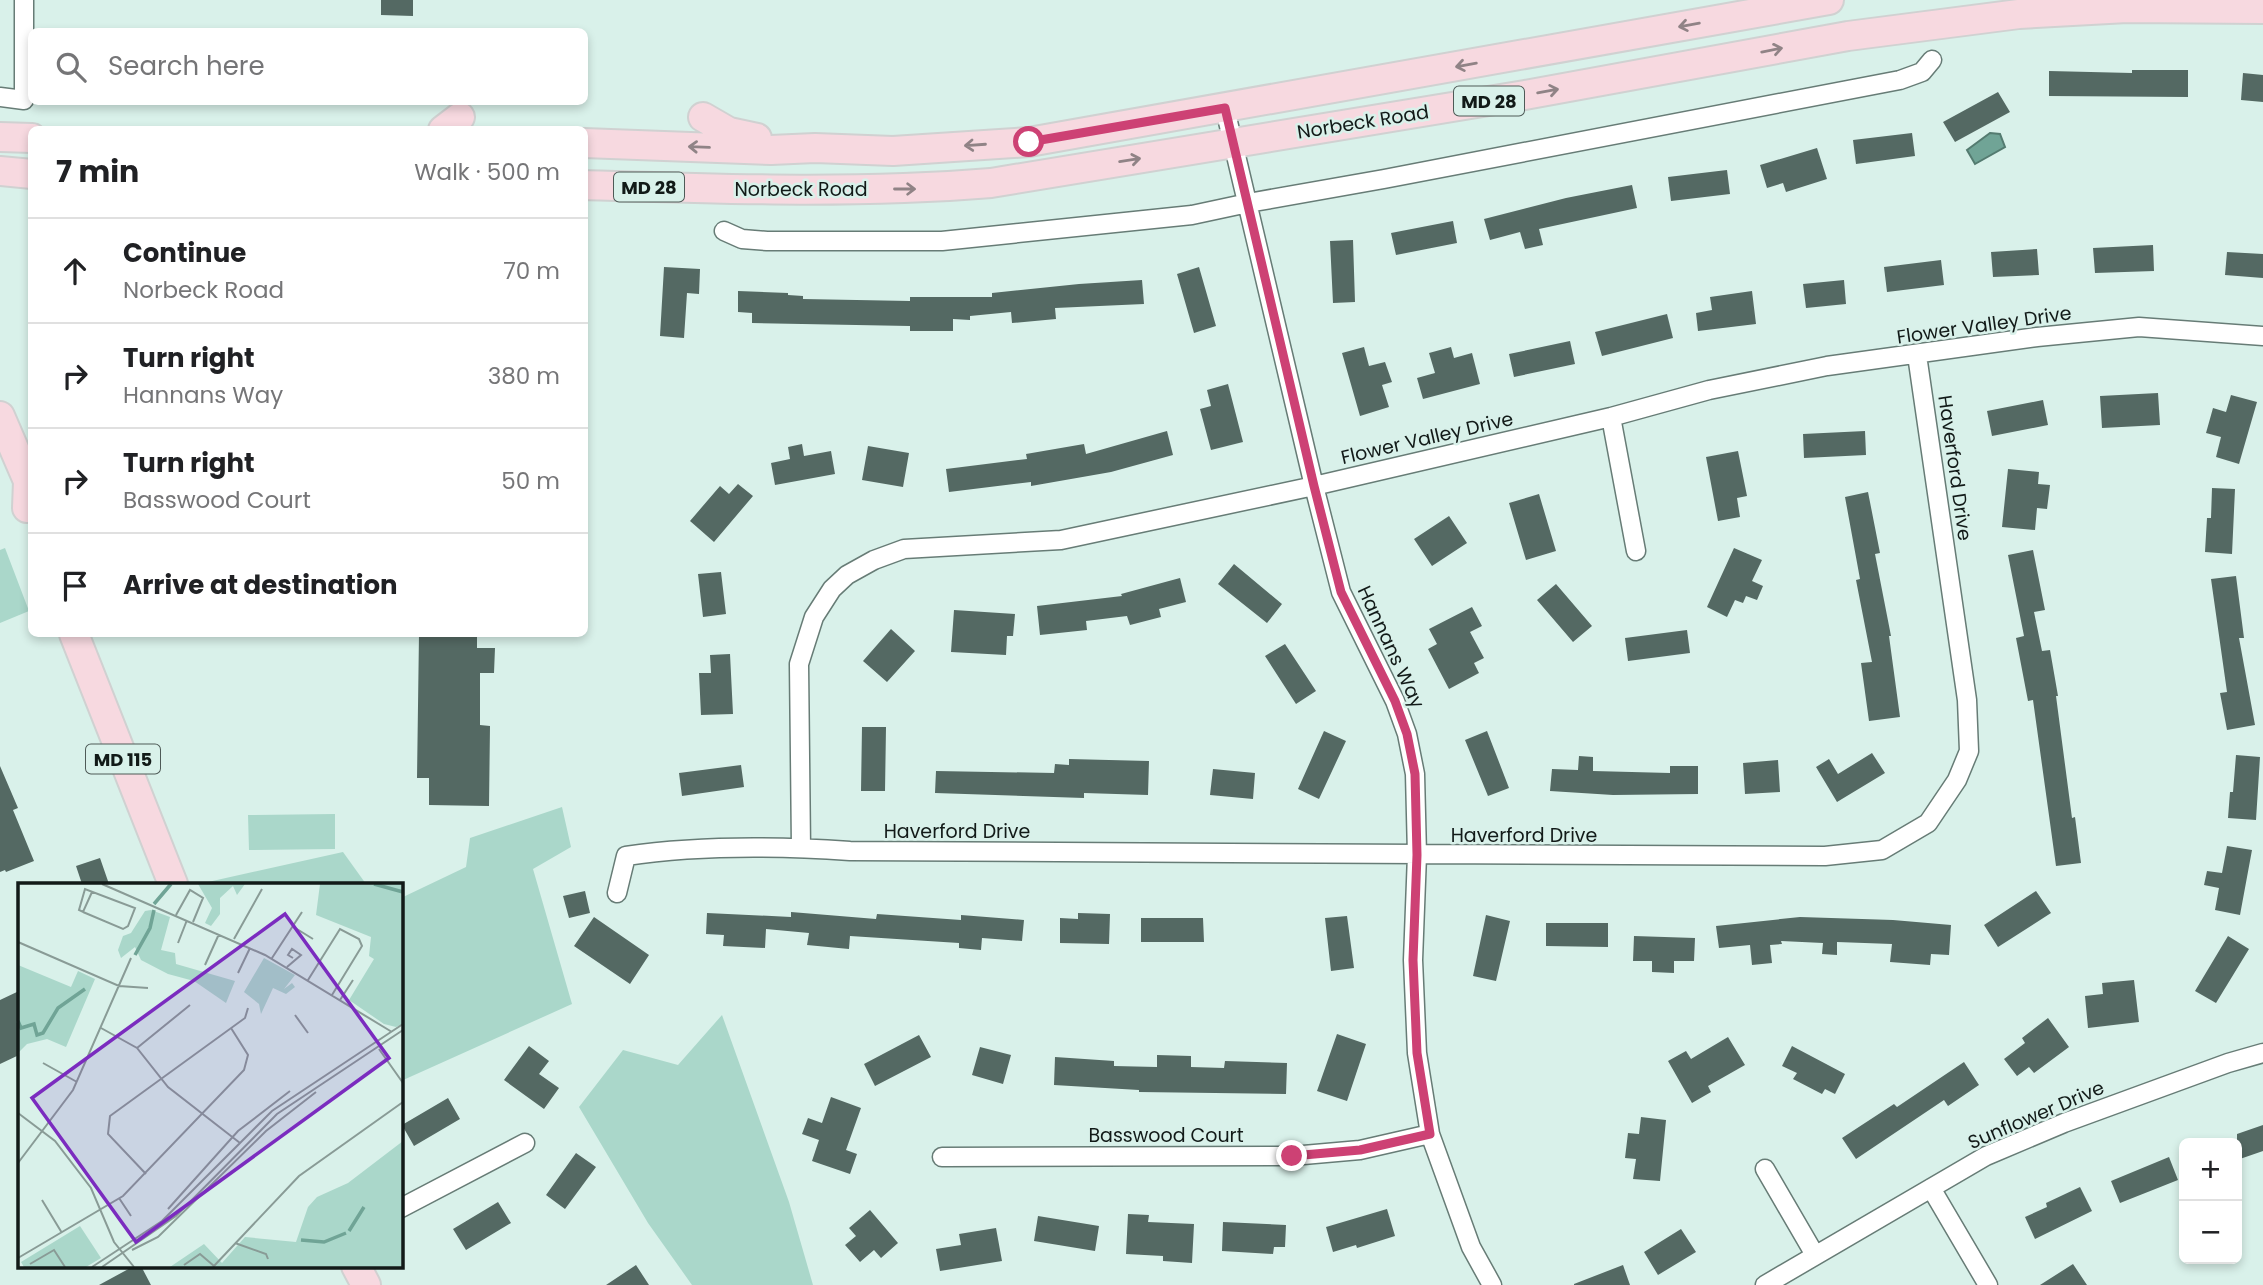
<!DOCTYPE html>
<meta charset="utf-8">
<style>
:root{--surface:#fff;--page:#f2f2f2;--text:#202124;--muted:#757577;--line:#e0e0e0}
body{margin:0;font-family:Poppins,sans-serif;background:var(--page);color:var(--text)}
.controls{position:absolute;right:21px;bottom:21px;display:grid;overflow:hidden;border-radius:10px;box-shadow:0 4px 10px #0003}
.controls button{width:63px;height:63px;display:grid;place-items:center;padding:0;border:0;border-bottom:2px solid var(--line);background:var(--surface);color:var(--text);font:35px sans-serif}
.stop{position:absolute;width:21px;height:21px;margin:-16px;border:5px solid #cd4174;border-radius:50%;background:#fff}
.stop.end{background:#cd4174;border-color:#fff;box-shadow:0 2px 7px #0008}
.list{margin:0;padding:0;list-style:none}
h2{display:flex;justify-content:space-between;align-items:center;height:91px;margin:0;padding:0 28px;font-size:30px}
h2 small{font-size:23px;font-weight:400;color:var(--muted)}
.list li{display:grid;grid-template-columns:46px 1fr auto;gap:21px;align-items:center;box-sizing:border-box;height:105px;padding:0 28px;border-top:2px solid var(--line)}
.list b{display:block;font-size:26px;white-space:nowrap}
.list p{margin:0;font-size:23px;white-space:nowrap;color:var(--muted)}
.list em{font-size:23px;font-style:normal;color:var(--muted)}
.icon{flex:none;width:38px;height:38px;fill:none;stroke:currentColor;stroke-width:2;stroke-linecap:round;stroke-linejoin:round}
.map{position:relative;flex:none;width:2263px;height:1285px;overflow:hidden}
.search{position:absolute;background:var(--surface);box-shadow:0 4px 10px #0003;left:28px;top:28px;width:560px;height:77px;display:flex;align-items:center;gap:18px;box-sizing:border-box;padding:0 24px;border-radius:10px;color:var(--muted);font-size:26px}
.panel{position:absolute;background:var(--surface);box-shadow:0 4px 10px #0003;left:28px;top:126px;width:560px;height:511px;border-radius:10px}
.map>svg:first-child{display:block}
.green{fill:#aad7ca}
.water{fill:#70a496;stroke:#547b70;stroke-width:2}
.building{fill:#546963}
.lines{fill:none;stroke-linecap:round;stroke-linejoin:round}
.minor-casing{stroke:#677c76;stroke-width:21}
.primary-casing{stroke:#d0d1d1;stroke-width:32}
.minor{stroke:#fff;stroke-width:18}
.primary{stroke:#f7d9e0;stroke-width:28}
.oneway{stroke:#908386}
.route{stroke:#cd4174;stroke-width:9}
.labels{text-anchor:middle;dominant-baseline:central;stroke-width:5;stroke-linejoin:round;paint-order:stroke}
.shield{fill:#d9f1ea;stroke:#4e5a57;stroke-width:2}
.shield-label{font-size:18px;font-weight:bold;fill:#121a18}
.street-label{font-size:19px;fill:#121a18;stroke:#d9f1ea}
.inset-river{fill:none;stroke:#70a496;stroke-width:3.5}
.inset-road{fill:none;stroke:#899b96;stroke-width:2}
.view{fill:#7b2cbf;fill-opacity:0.15;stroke:#7b2cbf;stroke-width:3.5}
.inset-edge{fill:none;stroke:#121a18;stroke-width:3.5}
</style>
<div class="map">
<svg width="2263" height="1285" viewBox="0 0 2263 1285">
<rect width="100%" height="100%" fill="#d9f1ea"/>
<path class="green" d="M 5,548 L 29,611 L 0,623 L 0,550 Z
M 562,807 L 571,847 L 533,869 L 572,1004 L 401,1081 L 401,898 L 466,867 L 470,838 Z
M 335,814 L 335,849 L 249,850 L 248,815 Z
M 343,852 L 366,884 L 199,884 Z
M 722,1015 L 789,1202 L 813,1285 L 692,1285 L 648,1223 L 579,1107 L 623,1050 L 678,1065 Z"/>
<path class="water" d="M 1990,133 L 2000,134 L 2005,147 L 1975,164 L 1967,150 Z"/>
<path class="building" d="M 381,0 L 413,0 L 413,16 L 381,15 Z
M 2132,70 L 2188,70 L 2188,97 L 2049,96 L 2049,71 L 2132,73 Z
M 2243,73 L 2263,75 L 2263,102 L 2241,100 Z
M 1998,92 L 2010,112 L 1955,142 L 1943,122 Z
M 1912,133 L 1915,156 L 1856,164 L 1853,140 Z
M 1817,148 L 1827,179 L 1786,192 L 1783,183 L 1767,188 L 1760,165 Z
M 1727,170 L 1730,194 L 1671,201 L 1668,177 Z
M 1632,185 L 1637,208 L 1539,229 L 1543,245 L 1525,249 L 1520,232 L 1490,240 L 1484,219 L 1566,198 Z
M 1453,221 L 1457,243 L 1396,255 L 1391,233 Z
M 1353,240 L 1355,302 L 1333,303 L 1330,241 Z
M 2153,245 L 2154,271 L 2095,273 L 2093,248 Z
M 2037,249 L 2039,275 L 1993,277 L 1991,252 Z
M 2227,252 L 2263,254 L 2263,278 L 2225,275 Z
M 1941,260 L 1944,285 L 1887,292 L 1884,267 Z
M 664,267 L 700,269 L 699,294 L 687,293 L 684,338 L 660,336 Z
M 1199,267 L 1216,326 L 1194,333 L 1177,274 Z
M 1142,280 L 1144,304 L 1055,308 L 1056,319 L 1012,323 L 1011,312 L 970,316 L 970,320 L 953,319 L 953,331 L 910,331 L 910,326 L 752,323 L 752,313 L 738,312 L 738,291 L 788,293 L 788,295 L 803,296 L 803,299 L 910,301 L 910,297 L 992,297 L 992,293 L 1079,284 Z
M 1844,280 L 1846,304 L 1806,308 L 1803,284 Z
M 1752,291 L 1756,324 L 1698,331 L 1696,313 L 1712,310 L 1710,297 Z
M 1667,314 L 1673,338 L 1602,356 L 1595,332 Z
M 1570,341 L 1575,364 L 1514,377 L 1509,354 Z
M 1364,347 L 1369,366 L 1385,362 L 1392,382 L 1382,385 L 1389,407 L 1360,416 L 1342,353 Z
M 1451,347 L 1454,358 L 1472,353 L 1480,384 L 1423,399 L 1417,378 L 1435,373 L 1429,353 Z
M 1228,384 L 1243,442 L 1211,450 L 1200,409 L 1211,406 L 1207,390 Z
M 2158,393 L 2160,425 L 2102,428 L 2100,396 Z
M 2231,395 L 2257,402 L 2239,464 L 2216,457 L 2221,437 L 2206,433 L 2213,408 L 2226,412 Z
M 2043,400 L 2048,425 L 1992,436 L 1987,411 Z
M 1167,431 L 1173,455 L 1111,472 L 1031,486 L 1031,482 L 949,492 L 946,469 L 1027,459 L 1026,454 L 1084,444 L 1086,454 Z
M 1865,431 L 1866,455 L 1804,458 L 1803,434 Z
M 802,444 L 804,456 L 831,451 L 835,474 L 775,485 L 771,463 L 790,459 L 788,447 Z
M 868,446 L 909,453 L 903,487 L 862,480 Z
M 1738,451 L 1747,496 L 1737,498 L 1740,517 L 1718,521 L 1706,457 Z
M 2008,469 L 2039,472 L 2038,484 L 2050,485 L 2047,509 L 2037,508 L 2035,530 L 2002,527 Z
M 738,484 L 753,496 L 714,542 L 690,521 L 720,486 L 729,494 Z
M 2212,488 L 2235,489 L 2232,554 L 2205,552 L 2207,518 L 2211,518 Z
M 1868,492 L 1880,553 L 1875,554 L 1891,636 L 1889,636 L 1900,717 L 1869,721 L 1861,663 L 1872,662 L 1856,580 L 1860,579 L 1845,497 Z
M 1539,494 L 1556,551 L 1526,560 L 1509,503 Z
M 1449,516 L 1467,543 L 1432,566 L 1414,539 Z
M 1734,548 L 1762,560 L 1752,581 L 1763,586 L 1757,600 L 1746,596 L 1743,603 L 1735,600 L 1727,617 L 1707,607 Z
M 2033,550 L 2045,610 L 2034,612 L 2042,651 L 2050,650 L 2058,696 L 2056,696 L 2072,818 L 2075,817 L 2081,863 L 2056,866 L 2033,700 L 2028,701 L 2016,638 L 2024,636 L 2008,555 Z
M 1234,564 L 1282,604 L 1267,623 L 1218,584 Z
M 721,572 L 726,614 L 703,617 L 698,574 Z
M 2236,576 L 2244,638 L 2239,638 L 2255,725 L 2227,730 L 2220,693 L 2227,692 L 2211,579 Z
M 1180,578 L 1186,602 L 1159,609 L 1161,617 L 1130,625 L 1127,616 L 1086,621 L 1087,630 L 1040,635 L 1037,606 L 1122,596 L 1121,594 Z
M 1556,584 L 1592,626 L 1573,642 L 1537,600 Z
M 1472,607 L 1482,626 L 1470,632 L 1484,658 L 1474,663 L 1479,673 L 1449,689 L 1428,649 L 1437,644 L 1429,629 Z
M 954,610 L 1015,614 L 1013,636 L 1007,636 L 1006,655 L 951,652 Z
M 891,629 L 915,651 L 887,682 L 863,661 Z
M 1687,630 L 1690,653 L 1628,661 L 1625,638 Z
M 419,634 L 477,634 L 477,648 L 495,648 L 494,673 L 480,673 L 480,725 L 490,726 L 489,806 L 429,805 L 429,778 L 417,778 Z
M 1285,644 L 1316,691 L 1296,704 L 1265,656 Z
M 730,654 L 733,714 L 701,715 L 699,673 L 711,673 L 710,655 Z
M 862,727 L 886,727 L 885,791 L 861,791 Z
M 1324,731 L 1346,741 L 1319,799 L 1298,789 Z
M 1487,731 L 1509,788 L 1488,796 L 1465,740 Z
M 1872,753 L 1885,773 L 1837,802 L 1816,767 L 1829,759 L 1838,774 Z
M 2236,755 L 2260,757 L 2256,820 L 2228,818 L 2230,792 L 2233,792 Z
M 1579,756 L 1593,757 L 1593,771 L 1670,773 L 1670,766 L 1698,766 L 1698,794 L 1613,795 L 1550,791 L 1552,769 L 1578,770 Z
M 1069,759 L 1149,761 L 1148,795 L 1084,793 L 1084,798 L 935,793 L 936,771 L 1054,773 L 1055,764 L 1069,765 Z
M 1778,760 L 1780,792 L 1745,794 L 1743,763 Z
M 741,765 L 744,787 L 682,796 L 679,773 Z
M 0,766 L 18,808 L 13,810 L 34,861 L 6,872 L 5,870 L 0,872 Z
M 1213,769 L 1255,773 L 1253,799 L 1210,795 Z
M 2227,846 L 2252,850 L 2240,915 L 2215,910 L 2219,888 L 2204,885 L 2207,871 L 2222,873 Z
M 100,858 L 109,884 L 82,884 L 76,866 Z
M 585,891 L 590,913 L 569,918 L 563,896 Z
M 2036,891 L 2051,913 L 1998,947 L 1984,925 Z
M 791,912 L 876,919 L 877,914 L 961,920 L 961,915 L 1024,920 L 1022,941 L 982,938 L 981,950 L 959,948 L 959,943 L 850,936 L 849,949 L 807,945 L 809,933 L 766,929 L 765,948 L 723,946 L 724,935 L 706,934 L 707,913 L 791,917 Z
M 1078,913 L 1110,914 L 1109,944 L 1060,943 L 1060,918 L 1078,919 Z
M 1486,915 L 1510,921 L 1496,981 L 1473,976 Z
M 1347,916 L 1354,968 L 1331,971 L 1325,918 Z
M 594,917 L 649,955 L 630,984 L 574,946 Z
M 1800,917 L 1893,920 L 1951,925 L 1949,955 L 1931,954 L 1930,965 L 1890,962 L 1892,944 L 1837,942 L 1837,955 L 1822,954 L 1823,943 L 1781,941 L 1782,944 L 1770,945 L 1772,963 L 1752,965 L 1750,945 L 1719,948 L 1716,926 Z
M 1141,918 L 1203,918 L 1204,942 L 1141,942 Z
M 1546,923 L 1608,923 L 1608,947 L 1546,946 Z
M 1634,936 L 1695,938 L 1694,961 L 1674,961 L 1674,973 L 1652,972 L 1652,961 L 1633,961 Z
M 2228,936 L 2249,949 L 2216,1003 L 2195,991 Z
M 2134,980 L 2139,1022 L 2088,1028 L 2085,996 L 2103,994 L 2102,983 Z
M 19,991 L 19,1055 L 0,1064 L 0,1000 Z
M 2048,1018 L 2069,1047 L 2034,1073 L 2029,1067 L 2017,1076 L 2004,1059 L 2025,1043 L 2022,1038 Z
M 1337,1034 L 1366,1044 L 1347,1101 L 1317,1091 Z
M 919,1035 L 931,1057 L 875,1086 L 864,1064 Z
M 1728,1037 L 1745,1065 L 1708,1086 L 1711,1092 L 1692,1103 L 1668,1061 L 1686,1051 L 1691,1059 Z
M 529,1046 L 549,1061 L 539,1074 L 559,1088 L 544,1109 L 504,1080 Z
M 1792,1046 L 1845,1074 L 1835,1094 L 1825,1089 L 1822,1094 L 1793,1079 L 1797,1073 L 1782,1066 Z
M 980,1047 L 1011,1055 L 1003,1084 L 972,1075 Z
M 1157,1055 L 1191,1056 L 1191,1067 L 1224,1068 L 1225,1061 L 1287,1063 L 1286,1094 L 1139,1092 L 1139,1090 L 1054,1085 L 1055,1057 L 1114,1061 L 1114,1066 L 1157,1067 Z
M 1964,1062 L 1979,1085 L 1948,1106 L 1944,1100 L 1856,1159 L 1842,1138 L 1894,1104 L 1897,1107 Z
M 831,1097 L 861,1108 L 846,1150 L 857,1154 L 850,1174 L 812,1161 L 819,1140 L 802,1134 L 808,1118 L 822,1123 Z
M 448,1098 L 460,1119 L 414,1146 L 402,1125 Z
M 1641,1117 L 1666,1120 L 1660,1181 L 1633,1179 L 1636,1159 L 1625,1158 L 1628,1133 L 1639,1134 Z
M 2263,1125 L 2263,1151 L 2237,1160 L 2237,1134 Z
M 576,1153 L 596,1167 L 565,1209 L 546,1195 Z
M 2169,1157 L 2178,1180 L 2120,1203 L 2111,1181 Z
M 2080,1187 L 2092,1211 L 2035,1239 L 2025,1217 L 2047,1207 L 2046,1203 Z
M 498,1202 L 511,1223 L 466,1250 L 453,1229 Z
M 1387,1209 L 1395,1236 L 1357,1248 L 1356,1245 L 1333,1252 L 1326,1227 Z
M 870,1210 L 898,1243 L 881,1258 L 874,1250 L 860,1262 L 845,1245 L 856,1236 L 849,1228 Z
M 1128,1214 L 1149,1215 L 1148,1222 L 1194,1224 L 1192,1263 L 1163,1261 L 1163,1256 L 1126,1254 Z
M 1038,1216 L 1099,1226 L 1095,1251 L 1034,1241 Z
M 1223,1222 L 1286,1225 L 1285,1247 L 1274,1247 L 1273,1254 L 1222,1251 Z
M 996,1228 L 1002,1261 L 940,1271 L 936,1249 L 961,1245 L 959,1234 Z
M 1681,1229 L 1696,1252 L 1658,1275 L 1644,1252 Z
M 2073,1264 L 2087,1285 L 2040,1285 Z
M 636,1265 L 649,1285 L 606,1285 Z
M 1623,1265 L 1630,1285 L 1574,1285 L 1574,1284 Z
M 134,1266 L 141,1266 L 151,1285 L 99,1285 Z"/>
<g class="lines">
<g class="minor-casing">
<path id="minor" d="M 0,97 L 24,100 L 24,0
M 1225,109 L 1314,486 L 1341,592 L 1395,701 L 1407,734 L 1415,774 L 1417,855 L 1413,960 L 1417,1053 L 1430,1134 L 1471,1247 L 1492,1285
M 724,231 L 742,239 L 767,241 L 942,241 L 1192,215 L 1248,203 L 1384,179 L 1900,80 L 1922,72 L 1932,60
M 1611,417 L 1636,551
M 801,848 L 799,664 L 814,617 L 832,589 L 847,575 L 874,560 L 904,549 L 1061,540 L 1314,486 L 1611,417 L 1709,390 L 1827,366 L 2037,337 L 2139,327 L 2263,336
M 617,893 L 626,856 C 700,845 776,846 850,851 L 1825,856 L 1882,850 L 1928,823 L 1957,780 L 1969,751 L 1967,700 L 1917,355
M 942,1157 L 1292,1156 L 1360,1150 L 1430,1134
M 1765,1169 L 1815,1255
M 1931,1188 L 1988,1285
M 401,1208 L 525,1143
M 1765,1285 L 1986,1156 L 2064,1123 L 2228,1063 L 2263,1053"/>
</g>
<g class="primary-casing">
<path id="primary" d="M 703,117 L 729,132 L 757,138
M 443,130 L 460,117
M 0,137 L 32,138
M 584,143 L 771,150 L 815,148 L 893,151 L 1029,142 L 1829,0
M 0,171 L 32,174
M 584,185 C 720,189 856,194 991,183 L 1525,95 L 1848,36 L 2019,14 L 2127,8 L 2263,9
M 0,416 L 28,481 L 27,508
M 74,634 L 173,884
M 356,1266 L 366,1285"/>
</g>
<use href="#minor" class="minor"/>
<use href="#primary" class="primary"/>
</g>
<defs><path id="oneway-shaft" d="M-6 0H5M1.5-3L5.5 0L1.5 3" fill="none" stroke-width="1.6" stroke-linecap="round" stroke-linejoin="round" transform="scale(1.75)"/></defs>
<g class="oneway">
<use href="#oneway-shaft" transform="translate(1689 25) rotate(170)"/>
<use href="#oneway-shaft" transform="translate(1772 50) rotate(-11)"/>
<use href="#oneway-shaft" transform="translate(1466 65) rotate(170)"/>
<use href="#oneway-shaft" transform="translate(1548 91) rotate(-10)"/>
<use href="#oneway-shaft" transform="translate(975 145) rotate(176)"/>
<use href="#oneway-shaft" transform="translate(699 147) rotate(-178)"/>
<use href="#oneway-shaft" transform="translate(1130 160) rotate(-9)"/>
<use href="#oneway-shaft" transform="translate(905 189)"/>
</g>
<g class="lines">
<path class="route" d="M 1029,142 L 1225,108 L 1314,486 L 1341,592 L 1395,701 L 1407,734 L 1415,774 L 1417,855 L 1413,960 L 1417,1053 L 1430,1134 L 1360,1150 L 1292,1156"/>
</g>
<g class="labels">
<g class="shield">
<rect x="1454" y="86.5" width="70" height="29" rx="5"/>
<rect x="614" y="172.5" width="70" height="29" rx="5"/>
<rect x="86" y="744.5" width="74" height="29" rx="5"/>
</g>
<g class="shield-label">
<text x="1489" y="101">MD 28</text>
<text x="649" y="187">MD 28</text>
<text x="123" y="759">MD 115</text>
</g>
<g class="street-label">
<text transform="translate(1363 122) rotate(-9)">Norbeck Road</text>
<text x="801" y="189">Norbeck Road</text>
<text transform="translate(1984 325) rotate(-8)">Flower Valley Drive</text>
<text transform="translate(1427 438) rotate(-13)">Flower Valley Drive</text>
<text transform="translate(1955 468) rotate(82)">Haverford Drive</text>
<text transform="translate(1391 647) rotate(65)">Hannans Way</text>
<text x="957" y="831">Haverford Drive</text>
<text x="1524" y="835">Haverford Drive</text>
<text transform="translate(2036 1115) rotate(-23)">Sunflower Drive</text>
<text x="1166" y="1135">Basswood Court</text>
</g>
</g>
<g transform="translate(18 883)">
<rect width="385" height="385" fill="#d9f1ea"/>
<path d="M 180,1 L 227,1 L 219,12 L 215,3 L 202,15 L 202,31 L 193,43 L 187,40 L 194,25 ZM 302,1 L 385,1 L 385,141 L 378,144 L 366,141 L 331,117 L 356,76 L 351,73 L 353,54 L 298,32 ZM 133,27 L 152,34 L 143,67 L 157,70 L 158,81 L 217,98 L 208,120 L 176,98 L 150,91 L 123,77 L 117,64 L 103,75 L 100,67 L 105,53 L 113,50 L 127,28 ZM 246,75 L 277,92 L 266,106 L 274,100 L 277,104 L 268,111 L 255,105 L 243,131 L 241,121 L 226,109 ZM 0,82 L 53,104 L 60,88 L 77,96 L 48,164 L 29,156 L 9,161 L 0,170 ZM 385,258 L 385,384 L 152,384 L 186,361 L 204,380 L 227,354 L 278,359 L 290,324 L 299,314 L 330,300 ZM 62,343 L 83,375 L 68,384 L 6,384 L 3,379 Z" fill="#aad7ca"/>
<path class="inset-river" d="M 356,1 L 385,9M 136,21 L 153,1M 117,72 L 132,45 L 136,27M 0,138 L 3,145 L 16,141 L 19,152 L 25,150 L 40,125 L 67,106M 331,348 L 346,324M 283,357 L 306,359 L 328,350"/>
<path class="inset-road" d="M 84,1 L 247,72 L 374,149M 65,29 L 105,46 L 110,43 L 117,25 L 93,16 L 67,6 L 61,27 L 65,29 L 74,9M 158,32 L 172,7 L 185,15 L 175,39M 274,43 L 295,56M 216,56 L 244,6M 0,59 L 101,103 L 130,105M 160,60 L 169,37M 254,75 L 284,29M 187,82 L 201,51M 269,84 L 283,72 L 274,66 L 270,72 L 275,75M 220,90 L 232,65M 290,97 L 322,46 L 341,56 L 344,63 L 314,112M 322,117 L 335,97M 277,132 L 290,150M 83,145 L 119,165 L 150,204 L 222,260M 119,165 L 172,122M 361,166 L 385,200M 25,180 L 59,199M 0,230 L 37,258 L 73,305 L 96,359 L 116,384M 0,280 L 55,207 L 113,75M 128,291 L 90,251 L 92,233 L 227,135 L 230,125M 101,315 L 113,333M 24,317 L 44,350M 150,326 L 220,248 L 272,208M 217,360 L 248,371 L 250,376M 114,367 L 140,354 L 248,248 L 298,209M 0,375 L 105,313 L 226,187 L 230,172 L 213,145M 12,381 L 36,367 L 47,384M 166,382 L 182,371 L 196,383M 74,384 L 144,338 L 254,228 L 385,141M 84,384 L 158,333 L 259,231 L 385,147M 195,384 L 281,293 L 385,219"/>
<path class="view" d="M 267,31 L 371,175 L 118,359 L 14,215 Z"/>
<rect width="385" height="385" class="inset-edge"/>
</g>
</svg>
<div class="controls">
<button>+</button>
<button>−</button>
</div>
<div class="stop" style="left:1029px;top:142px"></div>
<div class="stop end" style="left:1292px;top:1156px"></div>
<div class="search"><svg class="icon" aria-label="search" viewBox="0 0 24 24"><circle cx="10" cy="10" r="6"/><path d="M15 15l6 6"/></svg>Search here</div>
<section class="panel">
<h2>7 min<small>Walk · 500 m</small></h2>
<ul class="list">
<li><svg class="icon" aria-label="ahead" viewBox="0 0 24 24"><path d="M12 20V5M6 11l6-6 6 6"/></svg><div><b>Continue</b><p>Norbeck Road</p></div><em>70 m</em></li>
<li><svg class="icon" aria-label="right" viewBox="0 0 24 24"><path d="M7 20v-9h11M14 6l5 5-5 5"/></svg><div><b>Turn right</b><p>Hannans Way</p></div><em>380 m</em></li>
<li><svg class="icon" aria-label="right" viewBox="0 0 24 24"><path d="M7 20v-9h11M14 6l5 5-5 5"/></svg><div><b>Turn right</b><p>Basswood Court</p></div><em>50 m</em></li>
<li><svg class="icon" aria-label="arrive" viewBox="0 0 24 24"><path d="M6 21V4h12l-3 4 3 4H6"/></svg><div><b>Arrive at destination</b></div></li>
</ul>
</section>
</div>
